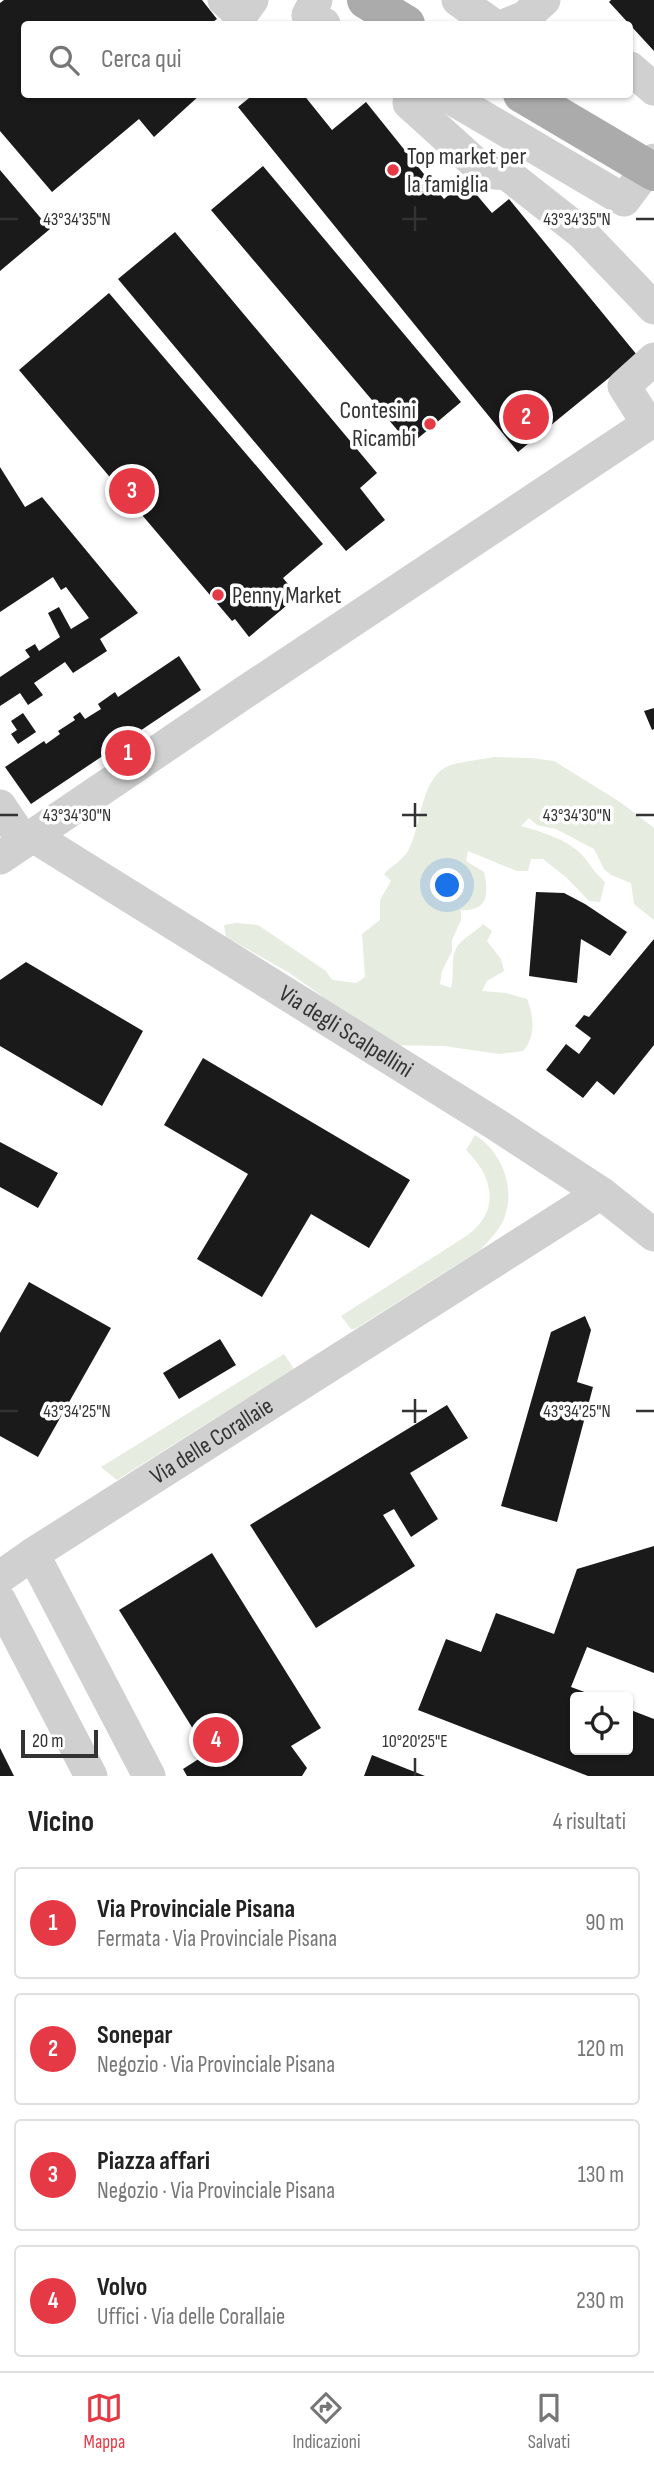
<!DOCTYPE html>
<html lang="it">
<meta charset="utf-8">
<style>
:root{--surface:#fff;--page:#f6f6f6;--text:#222;--muted:#767676;--line:#e0e0e0;--accent:#e63946}
body{margin:0;font-family:"Sofia Sans Condensed",sans-serif;background:var(--page);color:var(--text)}
.controls{position:absolute;right:21px;bottom:21px;display:grid;overflow:hidden;border-radius:7px;box-shadow:0 2px 5px #0004}
.controls button{width:63px;height:63px;display:grid;place-items:center;padding:0;border:0;border-bottom:2px solid var(--line);background:var(--surface);color:var(--text);font:35px sans-serif}
.scale{position:absolute;left:21px;bottom:18px;width:77px;box-sizing:border-box;padding-left:7px;border:4px solid #333;border-top:0;font-size:19px;line-height:24px;white-space:nowrap;color:#333;-webkit-text-stroke:5px #fff;paint-order:stroke}
.you{position:absolute;left:448px;top:886px;width:24px;height:24px;margin:-18px;border:5px solid #fff;border-radius:50%;background:#1a73e8;box-shadow:0 0 0 10px #1a73e833}
.badge{display:grid;place-items:center;width:46px;height:46px;border-radius:50%;background:var(--accent);color:#fff;font-size:23px;font-weight:700}
.pin{position:absolute;translate:-50% -50%;border:4px solid #fff;box-shadow:0 2px 7px #0006}
.list{margin:0;padding:0;list-style:none}
h2{display:flex;justify-content:space-between;align-items:center;height:91px;margin:0;padding:0 28px;font-size:30px}
h2 small{font-size:23px;font-weight:400;color:var(--muted)}
.list li{display:grid;grid-template-columns:46px 1fr auto;gap:21px;align-items:center;box-sizing:border-box;height:112px;margin:0 14px 14px;padding:0 14px;border:2px solid var(--line);border-radius:7px}
.list b{display:block;font-size:26px;white-space:nowrap}
.list p{margin:0;font-size:23px;white-space:nowrap;color:var(--muted)}
.list em{font-size:23px;font-style:normal;color:var(--muted)}
.icon{flex:none;width:38px;height:38px;fill:none;stroke:currentColor;stroke-width:2;stroke-linecap:round;stroke-linejoin:round}
.map{position:relative;flex:none;width:654px;height:1776px;overflow:hidden}
.search{position:absolute;background:var(--surface);box-shadow:0 2px 5px #0004;left:21px;right:21px;top:21px;height:77px;display:flex;align-items:center;gap:18px;box-sizing:border-box;padding:0 24px;border-radius:7px;color:var(--muted);font-size:26px}
.sheet{height:595px;background:var(--surface)}
nav{display:flex;justify-content:space-around;align-items:center;box-sizing:border-box;height:98px;border-top:2px solid var(--line);background:var(--surface);font-size:19px;color:var(--muted)}
nav a{display:grid;justify-items:center;gap:4px}
nav .on{color:var(--accent)}
.map>svg:first-child{display:block}
.green{fill:#e6ecdf}
.building{fill:#1a1a1a}
.lines{fill:none;stroke-linecap:round;stroke-linejoin:round}
.minor{stroke:#d0d0d0;stroke-width:33}
.major{stroke:#ababab;stroke-width:38}
.ticks{fill:none;stroke:#333;stroke-width:2.5}
.poi-dot{fill:#e63946;stroke:#fff;stroke-width:2.5}
.labels{text-anchor:middle;dominant-baseline:central;stroke-width:7;stroke-linejoin:round;paint-order:stroke}
.poi-label{font-size:24px;fill:#333;stroke:#fff;text-anchor:start}
.street-label{font-size:24px;fill:#333;stroke:#fff}
.ticks-label{font-size:18px;text-anchor:middle;fill:#333;stroke:#fff;stroke-width:7;stroke-linejoin:round;paint-order:stroke}
</style>
<div class="map">
<svg width="654" height="1776" viewBox="0 0 654 1776">
<rect width="100%" height="100%" fill="#fff"/>
<path class="green" d="M 494,757 L 531,758 L 554,761 L 620,802 L 654,828 L 654,920 L 634,904 L 631,883 L 611,875 L 604,869 L 594,849 L 556,829 L 537,825 L 529,818 L 521,826 C 541,832 568,839 583,856 C 590,865 596,874 605,882 L 600,902 L 589,901 L 567,878 L 543,859 L 531,859 L 528,871 L 517,871 L 468,851 L 466,861 L 484,872 C 489,894 488,911 461,910 L 461,920 L 452,940 L 452,951 L 442,971 L 440,984 L 451,988 C 455,975 450,958 457,947 C 462,938 476,932 483,924 L 492,931 L 487,941 L 501,959 L 504,971 L 487,981 L 482,991 L 506,993 L 527,999 C 534,1016 536,1037 523,1051 L 499,1054 L 444,1046 L 379,1045 L 328,1005 L 322,996 L 288,972 L 226,937 L 224,925 L 236,923 L 258,925 L 326,971 L 332,980 L 356,983 L 365,977 L 362,934 L 380,920 L 380,900 L 391,881 L 384,874 C 392,865 402,861 408,851 C 422,826 420,775 451,765 C 464,761 480,760 494,757 Z
M 475,1135 C 502,1152 516,1188 504,1219 C 499,1231 489,1240 480,1250 L 355,1329 L 351,1329 L 341,1316 L 468,1235 C 501,1210 493,1176 466,1150 Z
M 284,1354 L 294,1369 L 117,1480 L 101,1467 Z"/>
<path class="building" d="M 4,0 L 202,0 L 217,19 L 210,24 L 24,24 L 24,94 L 201,94 L 154,137 L 139,119 L 52,192 L 0,131 L 0,3 Z
M 611,0 L 654,0 L 654,51 L 609,2 Z
M 254,94 L 303,94 L 332,130 L 366,102 L 444,199 L 465,181 L 492,213 L 509,199 L 637,355 L 518,452 L 238,107 Z
M 263,166 L 461,402 L 410,445 L 211,210 Z
M 0,170 L 50,229 L 0,271 Z
M 175,232 L 377,473 L 360,488 L 385,520 L 346,551 L 118,279 Z
M 109,293 L 323,544 L 283,578 L 298,596 L 249,637 L 235,619 L 232,621 L 19,370 Z
M 0,467 L 25,507 L 42,497 L 138,613 L 100,639 L 107,651 L 73,673 L 65,662 L 34,683 L 43,695 L 28,705 L 20,693 L 0,706 L 0,677 L 30,657 L 25,650 L 35,644 L 39,651 L 60,637 L 48,613 L 59,607 L 71,629 L 89,618 L 66,587 L 61,590 L 53,577 L 0,612 Z
M 179,656 L 201,690 L 31,804 L 5,767 L 44,741 L 46,744 L 60,734 L 58,731 L 75,720 L 73,717 L 80,712 L 85,719 L 101,709 L 98,704 L 115,692 L 118,697 Z
M 654,708 L 654,729 L 652,730 L 644,711 Z
M 23,713 L 36,732 L 18,744 L 11,734 L 17,730 L 11,721 Z
M 536,892 L 564,893 L 585,904 L 627,932 L 610,956 L 581,939 L 577,983 L 529,976 Z
M 654,939 L 654,1045 L 614,1095 L 597,1081 L 583,1098 L 546,1070 L 566,1044 L 579,1054 L 591,1038 L 575,1026 L 584,1015 L 589,1017 Z
M 26,962 L 143,1031 L 102,1106 L 0,1046 L 0,980 Z
M 203,1058 L 410,1180 L 369,1248 L 311,1214 L 262,1297 L 197,1259 L 248,1174 L 164,1125 Z
M 0,1142 L 58,1173 L 38,1208 L 0,1187 Z
M 29,1282 L 111,1328 L 38,1457 L 0,1436 L 0,1333 Z
M 585,1316 L 591,1330 L 577,1382 L 593,1387 L 557,1522 L 501,1506 L 551,1332 Z
M 220,1339 L 236,1365 L 179,1399 L 163,1373 Z
M 447,1405 L 468,1438 L 410,1473 L 438,1519 L 411,1537 L 394,1509 L 383,1515 L 415,1566 L 316,1628 L 250,1525 Z
M 654,1546 L 654,1673 L 587,1647 L 571,1687 L 598,1697 L 575,1697 L 575,1750 L 628,1750 L 628,1709 L 654,1719 L 654,1776 L 588,1776 L 418,1710 L 446,1639 L 481,1652 L 496,1613 L 554,1634 L 577,1569 Z
M 212,1553 L 321,1728 L 291,1746 L 307,1768 L 302,1776 L 187,1776 L 183,1769 L 208,1753 L 119,1610 Z
M 0,1748 L 14,1776 L 0,1776 Z
M 372,1755 L 425,1776 L 364,1776 Z"/>
<g class="lines">
<g class="minor">
<path d="M 224,0 L 241,15 L 252,0"/>
<path d="M 316,0 L 308,15 L 324,24"/>
<path d="M 458,0 L 492,24"/>
<path d="M 508,24 L 525,17 L 544,0"/>
<path d="M 630,68 L 654,89"/>
<path d="M 416,94 L 409,103 L 485,172 L 507,174 L 582,233 L 654,308"/>
<path d="M 444,94 L 624,200 L 654,160"/>
<path d="M 648,424 L 624,386 L 654,359"/>
<path d="M 0,806 L 24,842"/>
<path id="s1" d="M 33,836 L 497,1125 L 601,1193 L 654,1235"/>
<path d="M 0,858 L 245,692 L 654,420"/>
<path d="M 0,1577 L 33,1554"/>
<path d="M 0,1601 L 91,1776"/>
<path id="s2" d="M 149,1776 L 33,1554 L 601,1193"/>
</g>
<path class="major" d="M 366,0 L 406,24
M 522,94 L 654,172"/>
</g>
<path class="ticks" d="M 415,206 L 415,231M 0,219 L 18,219M 402,219 L 427,219M 636,219 L 654,219M 415,803 L 415,827M 0,815 L 18,815M 402,815 L 427,815M 636,815 L 654,815M 415,1399 L 415,1423M 0,1411 L 18,1411M 402,1411 L 427,1411M 636,1411 L 654,1411M 415,1758 L 415,1776"/>
<g class="poi-dot">
<circle cx="393" cy="170" r="7"/>
<circle cx="430" cy="424" r="7"/>
<circle cx="218" cy="595" r="7"/>
</g>
<g class="labels">
<g class="poi-label">
<text x="407" y="156">Top market per<tspan x="407" dy="28">la famiglia</tspan></text>
<text x="416" y="410" text-anchor="end">Contesini<tspan x="416" dy="28">Ricambi</tspan></text>
<text x="232" y="595">Penny Market</text>
</g>
<g class="street-label">
<text stroke="none"><textPath href="#s1" startOffset="369">Via degli Scalpellini</textPath></text>
<text stroke="none"><textPath href="#s2" startOffset="462">Via delle Corallaie</textPath></text>
</g>
</g>
<g class="ticks-label">
<text x="77" y="225">43°34'35"N</text>
<text x="577" y="225">43°34'35"N</text>
<text x="77" y="821">43°34'30"N</text>
<text x="577" y="821">43°34'30"N</text>
<text x="77" y="1417">43°34'25"N</text>
<text x="577" y="1417">43°34'25"N</text>
<text x="415" y="1747">10°20'25"E</text>
</g>
</svg>
<div class="controls">
<button><svg class="icon" aria-label="locate" viewBox="0 0 24 24"><circle cx="12" cy="12" r="6"/><path d="M12 2v4M12 18v4M2 12h4M18 12h4"/></svg></button>
</div>
<div class="scale">20 m</div>
<div class="you"></div>
<div class="pin badge" style="left:128px;top:753px">1</div>
<div class="pin badge" style="left:526px;top:417px">2</div>
<div class="pin badge" style="left:132px;top:491px">3</div>
<div class="pin badge" style="left:216px;top:1740px">4</div>
<div class="search"><svg class="icon" aria-label="search" viewBox="0 0 24 24"><circle cx="10" cy="10" r="6"/><path d="M15 15l6 6"/></svg>Cerca qui</div>
</div>
<section class="sheet">
<h2>Vicino<small>4 risultati</small></h2>
<ul class="list">
<li><span class="badge">1</span><div><b>Via Provinciale Pisana</b><p>Fermata · Via Provinciale Pisana</p></div><em>90 m</em></li>
<li><span class="badge">2</span><div><b>Sonepar</b><p>Negozio · Via Provinciale Pisana</p></div><em>120 m</em></li>
<li><span class="badge">3</span><div><b>Piazza affari</b><p>Negozio · Via Provinciale Pisana</p></div><em>130 m</em></li>
<li><span class="badge">4</span><div><b>Volvo</b><p>Uffici · Via delle Corallaie</p></div><em>230 m</em></li>
</ul>
</section>
<nav>
<a class="on"><svg class="icon" aria-label="map" viewBox="0 0 24 24"><path d="M3 6l6-2 6 2 6-2v14l-6 2-6-2-6 2zM9 4v14M15 6v14"/></svg>Mappa</a>
<a><svg class="icon" aria-label="directions" viewBox="0 0 24 24"><path d="M12 3l9 9-9 9-9-9zM9 14v-3h6M13 9l2 2-2 2"/></svg>Indicazioni</a>
<a><svg class="icon" aria-label="saved" viewBox="0 0 24 24"><path d="M7 4h10v16l-5-4-5 4z"/></svg>Salvati</a>
</nav>
